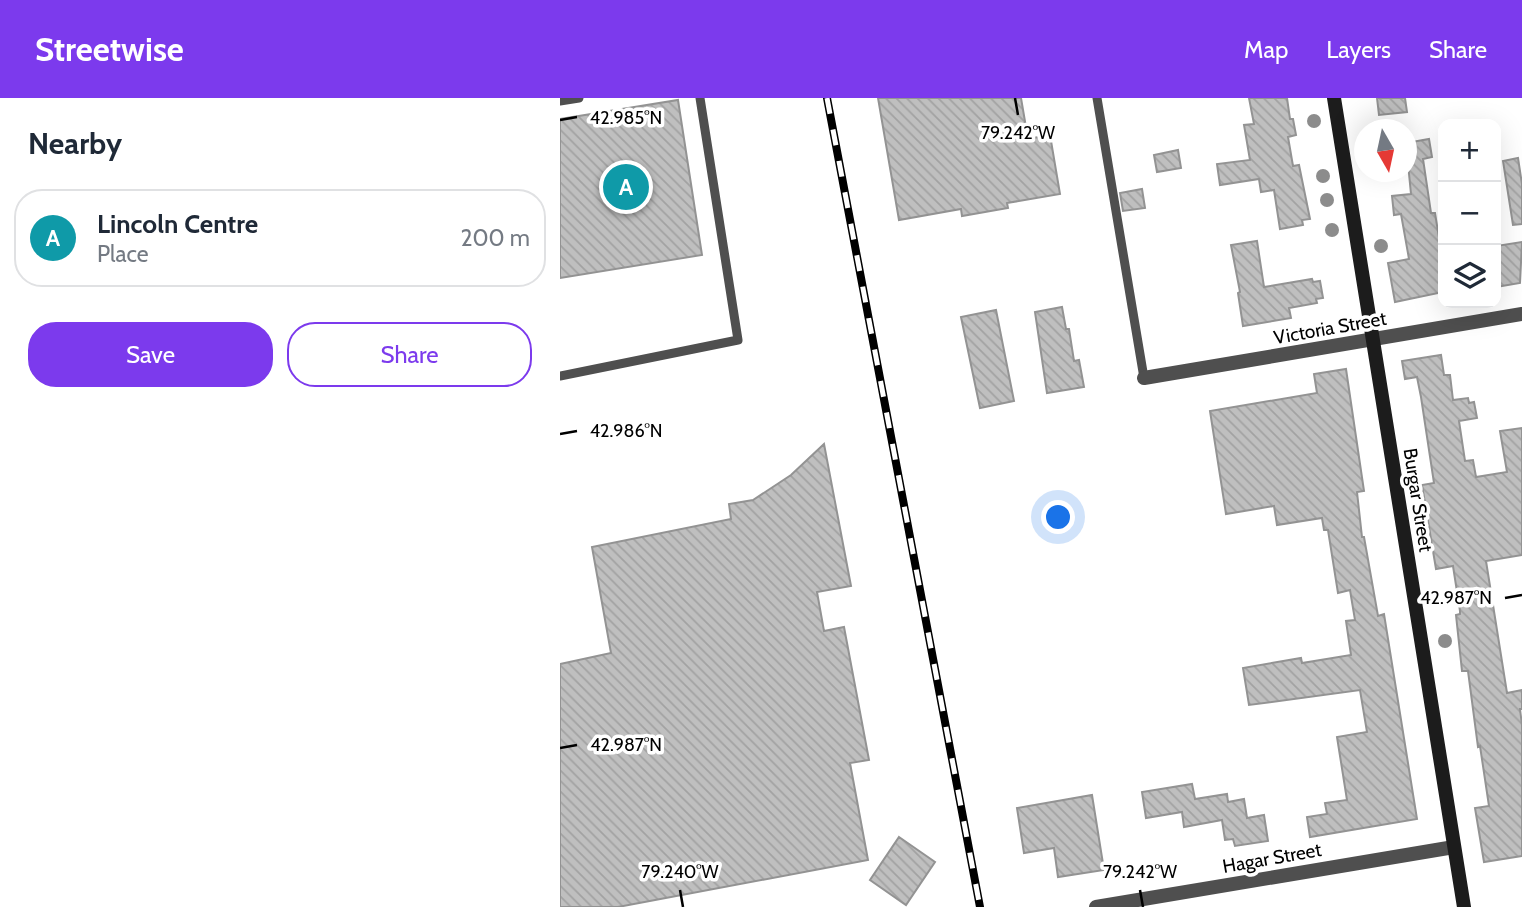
<!DOCTYPE html>
<meta charset="utf-8">
<style>
:root{--surface:#fff;--page:#f2f2f3;--text:#1f2937;--muted:#747a83;--line:#e0e1e3;--accent:#7c3aed}
body{margin:0;font-family:Cabin,sans-serif;background:var(--page);color:var(--text)}
.controls{position:absolute;right:21px;top:21px;display:grid;overflow:hidden;border-radius:14px;box-shadow:0 7px 28px #0002}
.controls button{width:63px;height:63px;display:grid;place-items:center;padding:0;border:0;border-bottom:2px solid var(--line);background:var(--surface);color:var(--text);font:35px sans-serif}
.compass{position:absolute;left:794px;top:21px;width:63px;height:63px;border-radius:50%;background:var(--surface);box-shadow:0 7px 28px #0002;rotate:171deg}
.you{position:absolute;left:499px;top:420px;width:24px;height:24px;margin:-18px;border:5px solid #fff;border-radius:50%;background:#1a73e8;box-shadow:0 0 0 10px #1a73e833}
.badge{display:grid;place-items:center;width:46px;height:46px;border-radius:50%;background:var(--accent);color:#fff;font-size:23px;font-weight:700}
.pin{position:absolute;translate:-50% -50%;border:4px solid #fff;box-shadow:0 2px 7px #0006}
.list{margin:0;padding:0;list-style:none}
h2{display:flex;justify-content:space-between;align-items:center;height:91px;margin:0;padding:0 28px;font-size:30px}
h2 small{font-size:23px;font-weight:400;color:var(--muted)}
.list li{display:grid;grid-template-columns:46px 1fr auto;gap:21px;align-items:center;box-sizing:border-box;height:98px;margin:0 14px 14px;padding:0 14px;border:2px solid var(--line);border-radius:28px}
.list b{display:block;font-size:26px;white-space:nowrap}
.list p{margin:0;font-size:23px;white-space:nowrap;color:var(--muted)}
.list em{font-size:23px;font-style:normal;color:var(--muted)}
.actions{display:flex;gap:14px;padding:21px 28px}
.actions a{flex:1;padding:16px 0;border:2px solid var(--accent);border-radius:28px;text-align:center;font-size:24px;color:var(--accent)}
.actions .main{background:var(--accent);color:#fff}
.icon{flex:none;width:38px;height:38px;fill:none;stroke:currentColor;stroke-width:2;stroke-linecap:round;stroke-linejoin:round}
.map{position:relative;flex:none;width:962px;height:809px;overflow:hidden}
header{display:flex;align-items:center;gap:42px;box-sizing:border-box;height:98px;padding:0 35px;background:var(--accent);color:#fff}
header strong{font-size:33px}
nav{display:flex;gap:38px;margin-inline-start:auto;font-size:24px}
main{display:flex}
aside{flex:1;background:var(--surface)}
.map>svg:first-child{display:block}
.building{fill:url(#building-back-hatch);stroke:#939393;stroke-width:2}
.lines{fill:none;stroke-linecap:round;stroke-linejoin:round}
.lane{stroke:#4f4f4f;stroke-width:9}
.street{stroke:#4f4f4f;stroke-width:14}
.secondary{stroke:#1c1c1c;stroke-width:14}
.rail-casing{stroke:#000;stroke-width:8}
.rail{stroke:#fff;stroke-width:5;stroke-dasharray:16;stroke-linecap:butt}
.tree{fill:#8c8c8c}
.ticks{fill:none;stroke:#000;stroke-width:2.5}
.labels{text-anchor:middle;dominant-baseline:central;stroke-width:7;stroke-linejoin:round;paint-order:stroke}
.street-label{font-size:19px;fill:#000;stroke:#fff}
.ticks-label{font-size:18px;text-anchor:middle;fill:#000;stroke:#fff;stroke-width:7;stroke-linejoin:round;paint-order:stroke}
</style>
<header>
<strong>Streetwise</strong>
<nav><a>Map</a><a>Layers</a><a>Share</a></nav>
</header>
<main>
<aside>
<h2>Nearby<small></small></h2>
<ul class="list">
<li><span class="badge" style="background:#0f9aa8">A</span><div><b>Lincoln Centre</b><p>Place</p></div><em>200 m</em></li>
</ul>
<div class="actions"><a class="main">Save</a><a>Share</a></div>
</aside>
<div class="map">
<svg width="962" height="809" viewBox="0 0 962 809">
<defs>
<pattern id="building-back-hatch" width="6" height="6" patternUnits="userSpaceOnUse" patternTransform="scale(1.75)"><rect width="6" height="6" fill="#bfbfbf"/><path d="M-1 5l2 2M0 0l6 6M5-1l2 2" fill="none" stroke="#a2a2a2"/></pattern>
</defs>
<rect width="100%" height="100%" fill="#fff"/>
<path class="building" d="M 318,0 L 461,0 L 468,41 L 490,37 L 500,96 L 447,105 L 448,110 L 402,118 L 401,111 L 339,122 Z
M 689,0 L 727,0 L 730,21 L 733,21 L 736,37 L 728,39 L 733,68 L 739,67 L 750,121 L 742,122 L 743,127 L 720,131 L 714,92 L 701,94 L 699,81 L 660,87 L 657,66 L 690,62 L 684,27 L 694,26 Z
M 817,0 L 845,0 L 847,14 L 819,17 Z
M 118,2 L 142,157 L 0,180 L 0,21 Z
M 869,41 L 872,59 L 863,61 L 871,115 L 875,115 L 883,164 L 883,194 L 835,204 L 828,165 L 849,161 L 841,116 L 834,117 L 832,98 L 851,96 L 846,45 Z
M 618,52 L 621,70 L 597,74 L 594,57 Z
M 958,60 L 962,86 L 962,126 L 953,127 L 943,63 Z
M 582,91 L 585,110 L 563,113 L 560,95 Z
M 697,143 L 704,189 L 752,181 L 753,184 L 760,183 L 763,200 L 756,201 L 757,205 L 729,210 L 731,220 L 683,228 L 678,195 L 680,194 L 671,147 Z
M 962,144 L 960,185 L 936,189 L 936,148 Z
M 502,209 L 506,231 L 509,231 L 514,263 L 519,262 L 524,289 L 487,295 L 475,214 Z
M 436,212 L 454,303 L 420,310 L 401,219 Z
M 881,257 L 884,277 L 890,277 L 893,302 L 908,300 L 909,305 L 914,304 L 917,320 L 899,323 L 905,363 L 913,362 L 916,379 L 947,374 L 940,333 L 962,330 L 962,457 L 926,463 L 947,595 L 962,592 L 962,611 L 960,611 L 962,627 L 962,758 L 924,764 L 915,710 L 929,708 L 920,648 L 918,649 L 908,573 L 902,573 L 896,517 L 900,516 L 900,513 L 893,468 L 876,471 L 862,387 L 874,385 L 861,299 L 857,279 L 845,281 L 842,263 Z
M 786,271 L 804,393 L 797,394 L 802,439 L 804,439 L 818,518 L 824,516 L 857,721 L 750,739 L 747,719 L 767,716 L 765,705 L 787,702 L 777,639 L 807,634 L 800,592 L 689,607 L 683,570 L 741,560 L 742,565 L 791,557 L 786,523 L 795,522 L 790,492 L 778,495 L 768,432 L 764,432 L 762,420 L 717,427 L 714,408 L 666,416 L 650,313 L 757,295 L 754,276 Z
M 264,346 L 291,488 L 257,494 L 264,533 L 284,529 L 309,662 L 290,665 L 308,762 L 58,809 L 0,809 L 0,566 L 51,555 L 32,449 L 171,421 L 169,406 L 193,402 L 231,377 Z
M 632,686 L 635,701 L 667,696 L 668,704 L 684,701 L 687,720 L 704,717 L 708,743 L 675,748 L 673,741 L 665,742 L 662,722 L 624,729 L 622,714 L 586,720 L 582,694 Z
M 532,697 L 544,772 L 498,779 L 494,750 L 464,755 L 457,710 Z
M 339,739 L 375,764 L 346,807 L 310,782 Z"/>
<g class="lines">
<path class="lane" d="M 537,0 L 584,280
M 0,3 L 19,0
M 0,278 L 178,242 L 140,0"/>
<path class="street" d="M 584,280 L 962,216
M 536,809 L 894,749"/>
<path class="secondary" d="M 774,0 L 904,809"/>
<g class="rail-casing">
<path id="rail" d="M 267,0 L 420,809"/>
</g>
<use href="#rail" class="rail"/>
</g>
<g class="tree">
<circle cx="754" cy="23" r="7"/>
<circle cx="763" cy="78" r="7"/>
<circle cx="767" cy="102" r="7"/>
<circle cx="772" cy="132" r="7"/>
<circle cx="821" cy="148" r="7"/>
<circle cx="885" cy="543" r="7"/>
</g>
<path class="ticks" d="M 455,0 L 458,17M 0,22 L 17,19M 0,336 L 17,333M 945,500 L 962,497M 0,650 L 17,647M 120,792 L 123,809M 580,792 L 583,809"/>
<g class="labels">
<g class="street-label">
<text transform="translate(770 230) rotate(-10)">Victoria Street</text>
<text transform="translate(858 402) rotate(81)">Burgar Street</text>
<text transform="translate(712 760) rotate(-10)">Hagar Street</text>
</g>
</g>
<g class="ticks-label">
<text x="66" y="26">42.985°N</text>
<text x="458" y="41">79.242°W</text>
<text x="66" y="339">42.986°N</text>
<text x="896" y="506">42.987°N</text>
<text x="66" y="653">42.987°N</text>
<text x="120" y="780">79.240°W</text>
<text x="580" y="780">79.242°W</text>
</g>
</svg>
<div class="controls">
<button>+</button>
<button>−</button>
<button><svg class="icon" aria-label="layers" viewBox="0 0 24 24"><path d="M12 4l9 5-9 5-9-5zM3 14l9 5 9-5"/></svg></button>
</div>
<svg class="compass" viewBox="-18 -18 36 36"><path d="M0-13l5 13h-10z" fill="#e53935"/><path d="M0 13l5-13h-10z" fill="#747a83"/></svg>
<div class="you"></div>
<div class="pin badge" style="left:66px;top:89px;background:#0f9aa8">A</div>
</div>
</main>
